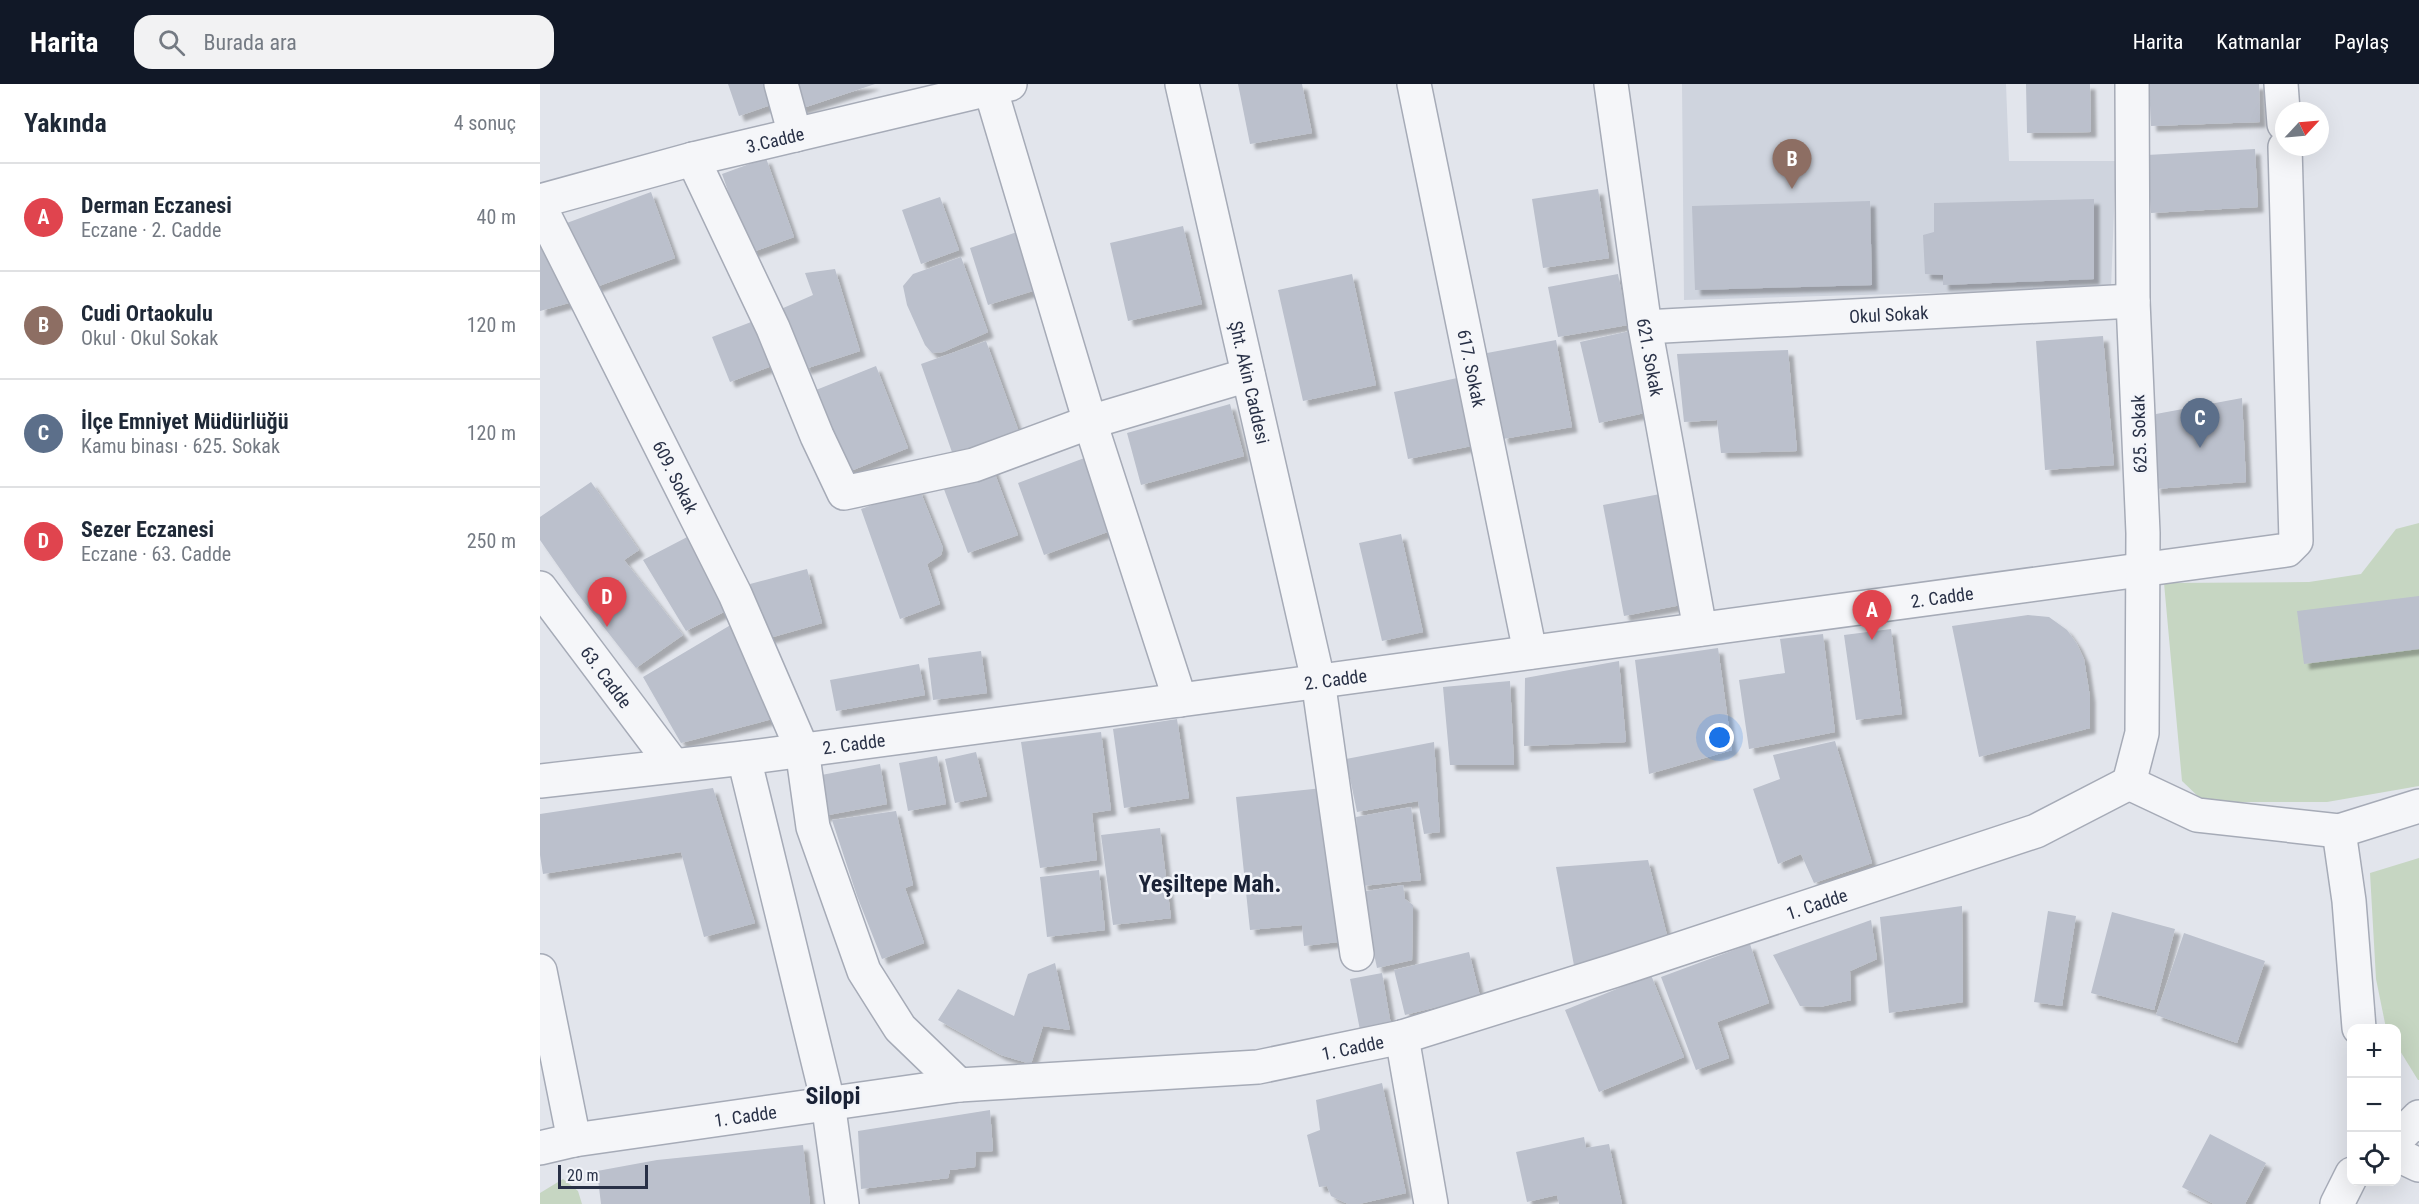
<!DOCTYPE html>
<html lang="tr">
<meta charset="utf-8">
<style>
:root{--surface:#fff;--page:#f2f2f3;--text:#1f2937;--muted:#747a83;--line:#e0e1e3;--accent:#111827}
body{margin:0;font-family:"Roboto Condensed",sans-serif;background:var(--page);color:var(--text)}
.controls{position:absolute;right:18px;bottom:18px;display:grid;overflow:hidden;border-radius:12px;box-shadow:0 6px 24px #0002}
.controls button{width:54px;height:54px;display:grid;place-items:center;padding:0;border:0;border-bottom:2px solid var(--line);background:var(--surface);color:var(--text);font:30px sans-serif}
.compass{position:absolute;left:1735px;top:18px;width:54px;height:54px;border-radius:50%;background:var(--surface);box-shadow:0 6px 24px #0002;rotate:64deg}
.scale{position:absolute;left:18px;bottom:15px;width:90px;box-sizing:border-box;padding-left:6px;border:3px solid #283046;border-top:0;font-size:16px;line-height:21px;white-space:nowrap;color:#283046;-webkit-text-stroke:4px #f2f4f9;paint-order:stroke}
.you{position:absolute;left:1180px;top:654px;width:21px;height:21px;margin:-15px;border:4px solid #fff;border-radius:50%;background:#1a73e8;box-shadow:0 0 0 9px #1a73e833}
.badge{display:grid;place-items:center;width:39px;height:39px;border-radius:50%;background:var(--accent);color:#fff;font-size:20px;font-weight:700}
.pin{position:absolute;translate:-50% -50px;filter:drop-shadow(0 2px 3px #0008)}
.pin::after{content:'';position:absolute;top:32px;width:21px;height:18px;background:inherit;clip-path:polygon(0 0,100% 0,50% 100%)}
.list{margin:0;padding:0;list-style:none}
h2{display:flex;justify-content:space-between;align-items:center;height:78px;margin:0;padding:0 24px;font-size:26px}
h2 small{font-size:20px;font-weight:400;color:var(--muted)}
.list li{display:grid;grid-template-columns:39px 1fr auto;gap:18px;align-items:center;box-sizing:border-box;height:108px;padding:0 24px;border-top:2px solid var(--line)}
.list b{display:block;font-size:22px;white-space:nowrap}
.list p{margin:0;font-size:20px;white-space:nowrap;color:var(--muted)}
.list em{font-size:20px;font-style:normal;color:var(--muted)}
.icon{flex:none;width:33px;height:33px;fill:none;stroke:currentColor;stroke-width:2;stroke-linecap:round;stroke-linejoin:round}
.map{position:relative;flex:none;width:1879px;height:1120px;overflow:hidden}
header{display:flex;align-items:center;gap:36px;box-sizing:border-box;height:84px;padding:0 30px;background:var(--accent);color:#fff}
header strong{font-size:28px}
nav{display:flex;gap:33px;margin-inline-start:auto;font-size:21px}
.search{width:420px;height:54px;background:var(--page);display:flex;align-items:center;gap:15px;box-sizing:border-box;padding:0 21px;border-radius:18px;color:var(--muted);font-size:22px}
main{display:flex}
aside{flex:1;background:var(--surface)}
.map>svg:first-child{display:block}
.built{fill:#cfd4de}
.green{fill:#c6d6c2}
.building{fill:#bbc0cc;filter:url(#shadow)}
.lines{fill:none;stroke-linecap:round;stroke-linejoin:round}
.minor-casing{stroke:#a6abb7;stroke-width:36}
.minor{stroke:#f5f6f9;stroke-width:33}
.labels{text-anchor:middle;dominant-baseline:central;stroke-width:5;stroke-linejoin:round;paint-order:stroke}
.street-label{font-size:18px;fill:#283046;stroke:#f2f4f9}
.district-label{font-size:24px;font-weight:bold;fill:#1a2236;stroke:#f2f4f9}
</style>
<header>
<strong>Harita</strong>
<div class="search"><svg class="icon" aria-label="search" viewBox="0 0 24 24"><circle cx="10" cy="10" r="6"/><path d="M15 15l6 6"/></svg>Burada ara</div>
<nav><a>Harita</a><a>Katmanlar</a><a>Paylaş</a></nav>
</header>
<main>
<aside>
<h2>Yakında<small>4 sonuç</small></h2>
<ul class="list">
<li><span class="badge" style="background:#e0444e">A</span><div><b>Derman Eczanesi</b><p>Eczane · 2. Cadde</p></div><em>40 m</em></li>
<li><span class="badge" style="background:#8d6e63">B</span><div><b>Cudi Ortaokulu</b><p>Okul · Okul Sokak</p></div><em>120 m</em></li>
<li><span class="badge" style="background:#5c6f8a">C</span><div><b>İlçe Emniyet Müdürlüğü</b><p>Kamu binası · 625. Sokak</p></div><em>120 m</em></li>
<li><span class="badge" style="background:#e0444e">D</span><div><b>Sezer Eczanesi</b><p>Eczane · 63. Cadde</p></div><em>250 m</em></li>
</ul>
</aside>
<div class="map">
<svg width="1879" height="1120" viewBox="0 0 1879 1120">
<defs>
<filter id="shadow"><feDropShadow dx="5.5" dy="5.5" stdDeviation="1.5" flood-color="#0004"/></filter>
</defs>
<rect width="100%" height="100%" fill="#e2e5ec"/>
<path class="built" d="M 1142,0 L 1466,0 L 1469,77 L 1576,77 L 1571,204 L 1144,216 Z"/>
<path class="green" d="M 1879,439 L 1879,702 L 1787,718 L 1664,718 L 1642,697 L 1624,499 L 1769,498 L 1821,490 L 1856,445 Z
M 1879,774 L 1879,996 L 1878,996 L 1857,962 L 1856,944 L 1846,944 L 1836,895 L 1830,789 Z
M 23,1095 L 38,1107 L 42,1120 L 0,1120 L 0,1109 Z"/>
<path class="building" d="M 188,0 L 233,0 L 239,18 L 199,32 Z
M 251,0 L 335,0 L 260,25 Z
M 698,0 L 762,0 L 772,49 L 710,60 Z
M 1486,0 L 1550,0 L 1551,48 L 1487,49 Z
M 1609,0 L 1719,0 L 1720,38 L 1611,42 Z
M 1715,65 L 1718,123 L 1611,129 L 1607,71 Z
M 226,74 L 254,153 L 210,169 L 182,90 Z
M 1058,105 L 1069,174 L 1003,184 L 992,115 Z
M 111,108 L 135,174 L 48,206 L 24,140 Z
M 400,113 L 419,166 L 381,180 L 362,126 Z
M 1554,115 L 1554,195 L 1403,201 L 1403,191 L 1385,190 L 1383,151 L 1394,148 L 1394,119 Z
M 1330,117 L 1332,201 L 1155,206 L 1152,122 Z
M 643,142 L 662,220 L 588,237 L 570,159 Z
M 477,148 L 496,206 L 448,221 L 430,164 Z
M 0,150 L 36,217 L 0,227 Z
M 421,173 L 448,248 L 403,268 L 392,269 L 385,261 L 367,221 L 363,202 L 373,190 Z
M 295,185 L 320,267 L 265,285 L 241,225 L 273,211 L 265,189 Z
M 812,190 L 836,301 L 763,317 L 738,206 Z
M 1078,190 L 1088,241 L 1018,253 L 1008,203 Z
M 219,235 L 237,280 L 190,298 L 172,253 Z
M 1090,247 L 1109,328 L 1059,339 L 1040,258 Z
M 1563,252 L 1574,381 L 1505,386 L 1496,257 Z
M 1016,256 L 1032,343 L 963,355 L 947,269 Z
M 446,257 L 479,348 L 413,371 L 381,280 Z
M 1248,266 L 1257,367 L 1181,369 L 1177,336 L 1144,338 L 1137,270 Z
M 336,282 L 368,364 L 303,390 L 271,308 Z
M 926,292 L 941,360 L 868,375 L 854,308 Z
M 1702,314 L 1706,398 L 1615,405 L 1616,330 Z
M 690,320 L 704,372 L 601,401 L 587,349 Z
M 547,373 L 573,446 L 504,471 L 478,399 Z
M 452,382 L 478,451 L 428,469 L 402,400 Z
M 51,398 L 99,466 L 84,476 L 143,551 L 96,584 L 37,509 L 0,456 L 0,433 Z
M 379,404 L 403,464 L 401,471 L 387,480 L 400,520 L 360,535 L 321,425 Z
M 1120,410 L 1141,521 L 1084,532 L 1063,421 Z
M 153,450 L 190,525 L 146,547 L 103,476 Z
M 861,450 L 883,548 L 842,557 L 819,459 Z
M 267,485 L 282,539 L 226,555 L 210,500 Z
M 1879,512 L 1879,565 L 1764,580 L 1757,527 Z
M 1488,531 L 1509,533 L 1527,546 L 1537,560 L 1544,575 L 1550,613 L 1550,644 L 1439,673 L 1412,542 Z
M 194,539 L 236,634 L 141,659 L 103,593 Z
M 1351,545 L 1362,630 L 1316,636 L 1304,551 Z
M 1283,550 L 1295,648 L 1209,665 L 1199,596 L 1245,589 L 1240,555 Z
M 1178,564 L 1192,666 L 1109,690 L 1095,576 Z
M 441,567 L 447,609 L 393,616 L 388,574 Z
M 1079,577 L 1086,658 L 984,662 L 985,594 Z
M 379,580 L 385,611 L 296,627 L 290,596 Z
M 970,597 L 974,681 L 910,681 L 903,603 Z
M 637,635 L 649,714 L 584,724 L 573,645 Z
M 561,648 L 571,726 L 552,729 L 557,776 L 500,784 L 481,658 Z
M 1295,657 L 1332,779 L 1274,799 L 1261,770 L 1238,780 L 1213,705 L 1240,695 L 1233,671 Z
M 894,658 L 900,748 L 884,750 L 878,717 L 817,728 L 806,675 Z
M 436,668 L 447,712 L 415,719 L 405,675 Z
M 397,672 L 406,720 L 368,727 L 359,679 Z
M 340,680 L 347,720 L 283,732 L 276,692 Z
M 173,704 L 215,839 L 164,853 L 141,768 L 3,790 L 0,771 L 0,730 Z
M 783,704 L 798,858 L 764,862 L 762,841 L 710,846 L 696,713 Z
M 871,723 L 881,796 L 822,802 L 816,733 Z
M 356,727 L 373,801 L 365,804 L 384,859 L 342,875 L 317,812 L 292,736 Z
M 620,744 L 631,834 L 573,841 L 561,751 Z
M 1108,776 L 1129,859 L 1035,887 L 1016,783 Z
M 559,786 L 565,846 L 507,853 L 500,793 Z
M 863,801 L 865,815 L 873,821 L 872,876 L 837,884 L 821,808 Z
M 1422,822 L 1423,918 L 1349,929 L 1340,833 Z
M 1508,827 L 1536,832 L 1522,922 L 1494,918 Z
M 1572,828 L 1635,845 L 1614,926 L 1551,909 Z
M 1331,836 L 1337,875 L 1310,887 L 1311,916 L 1280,923 L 1260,922 L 1233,871 Z
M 1644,849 L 1725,877 L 1697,959 L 1616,931 Z
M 1210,860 L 1229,919 L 1177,938 L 1189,974 L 1156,986 L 1121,893 Z
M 929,868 L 940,912 L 865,931 L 854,886 Z
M 515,879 L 530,946 L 503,942 L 491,980 L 461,971 L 398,936 L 418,905 L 474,932 L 488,890 Z
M 842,889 L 851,941 L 820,946 L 810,895 Z
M 1111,891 L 1144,973 L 1059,1008 L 1025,926 Z
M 842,999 L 866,1109 L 819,1120 L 808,1120 L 791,1112 L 787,1102 L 779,1103 L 767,1051 L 780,1046 L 776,1016 Z
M 450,1026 L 453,1067 L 436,1068 L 435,1083 L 410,1086 L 408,1094 L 321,1105 L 318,1047 Z
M 1670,1050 L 1726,1079 L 1705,1120 L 1674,1120 L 1642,1103 Z
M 1044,1053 L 1046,1064 L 1069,1060 L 1082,1120 L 1019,1120 L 1017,1111 L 987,1118 L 976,1068 Z
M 263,1061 L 270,1120 L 61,1120 L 57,1087 L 117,1076 Z"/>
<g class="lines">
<g class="minor-casing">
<g id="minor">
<path d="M 241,0 L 255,51"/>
<path d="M 449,0 L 550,338 L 640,616"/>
<path id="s1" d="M 642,0 L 778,596 L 817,870"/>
<path id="s2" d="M 874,0 L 990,568"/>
<path id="s3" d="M 1071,0 L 1105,243 L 1160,545"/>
<path d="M 1741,0 L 1744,40"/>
<path d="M 153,75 L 233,244 L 277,352 L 304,409 L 434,381 L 550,338 L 708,291"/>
<path id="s4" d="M 0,117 L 153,75 L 470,0"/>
<path id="s5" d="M 0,123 L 195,510 L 262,665 L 273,743 L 324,887 L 360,944 L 419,1001"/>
<path id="s6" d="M 1105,243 L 1593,217"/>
<path id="s7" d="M 0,504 L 133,681"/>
<path d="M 204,674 L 288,1018 L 302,1120"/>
<path id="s8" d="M 0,697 L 204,674 L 640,616 L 1747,466 L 1756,457 L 1745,63"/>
<path d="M 1589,699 L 1602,649 L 1603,449 L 1593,217 L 1592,0"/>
<path d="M 1589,699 L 1657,731 L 1799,747 L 1879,722"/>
<path d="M 1799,747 L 1809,817 L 1819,944"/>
<path d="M 0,887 L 34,1056"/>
<path d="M 862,953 L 891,1120"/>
<path d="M 1856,1056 L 1879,1033"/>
<path id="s9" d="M 0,1064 L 34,1056 L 419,1001 L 718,983 L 862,953 L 1073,887 L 1496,747 L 1589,699"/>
<path d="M 1856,1070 L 1879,1081"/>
<path d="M 1797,1120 L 1812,1090"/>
</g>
</g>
<use href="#minor" class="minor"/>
</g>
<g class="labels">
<g class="street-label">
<text stroke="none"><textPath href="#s4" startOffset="243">3.Cadde</textPath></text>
<text stroke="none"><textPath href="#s6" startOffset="244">Okul Sokak</textPath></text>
<text stroke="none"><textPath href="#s3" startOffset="276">621. Sokak</textPath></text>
<text stroke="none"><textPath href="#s2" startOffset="290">617. Sokak</textPath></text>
<text stroke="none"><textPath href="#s1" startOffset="306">Şht. Akin Caddesi</textPath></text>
<text transform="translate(1599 350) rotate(-92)">625. Sokak</text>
<text stroke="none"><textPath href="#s5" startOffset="302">609. Sokak</textPath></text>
<text stroke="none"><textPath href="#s8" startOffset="1414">2. Cadde</textPath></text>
<text stroke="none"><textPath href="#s7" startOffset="111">63. Cadde</textPath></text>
<text stroke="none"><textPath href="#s8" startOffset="802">2. Cadde</textPath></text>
<text stroke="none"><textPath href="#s8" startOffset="316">2. Cadde</textPath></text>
<text stroke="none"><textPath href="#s9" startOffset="1306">1. Cadde</textPath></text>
<text stroke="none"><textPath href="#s9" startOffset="820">1. Cadde</textPath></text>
<text stroke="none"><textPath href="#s9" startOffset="208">1. Cadde</textPath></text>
</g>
<g class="district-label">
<text x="670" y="800">Yeşiltepe Mah.</text>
<text x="293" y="1012">Silopi</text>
</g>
</g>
</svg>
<div class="controls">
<button>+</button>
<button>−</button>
<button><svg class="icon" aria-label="locate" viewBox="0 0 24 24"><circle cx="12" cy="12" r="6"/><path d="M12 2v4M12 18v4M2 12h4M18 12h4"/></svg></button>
</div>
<svg class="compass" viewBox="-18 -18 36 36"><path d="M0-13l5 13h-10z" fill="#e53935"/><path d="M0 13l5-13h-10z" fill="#747a83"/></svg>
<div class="scale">20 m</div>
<div class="you"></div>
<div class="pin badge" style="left:1332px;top:556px;background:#e0444e">A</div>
<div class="pin badge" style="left:1252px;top:105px;background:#8d6e63">B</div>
<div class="pin badge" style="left:1660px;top:364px;background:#5c6f8a">C</div>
<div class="pin badge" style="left:67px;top:543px;background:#e0444e">D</div>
</div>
</main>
